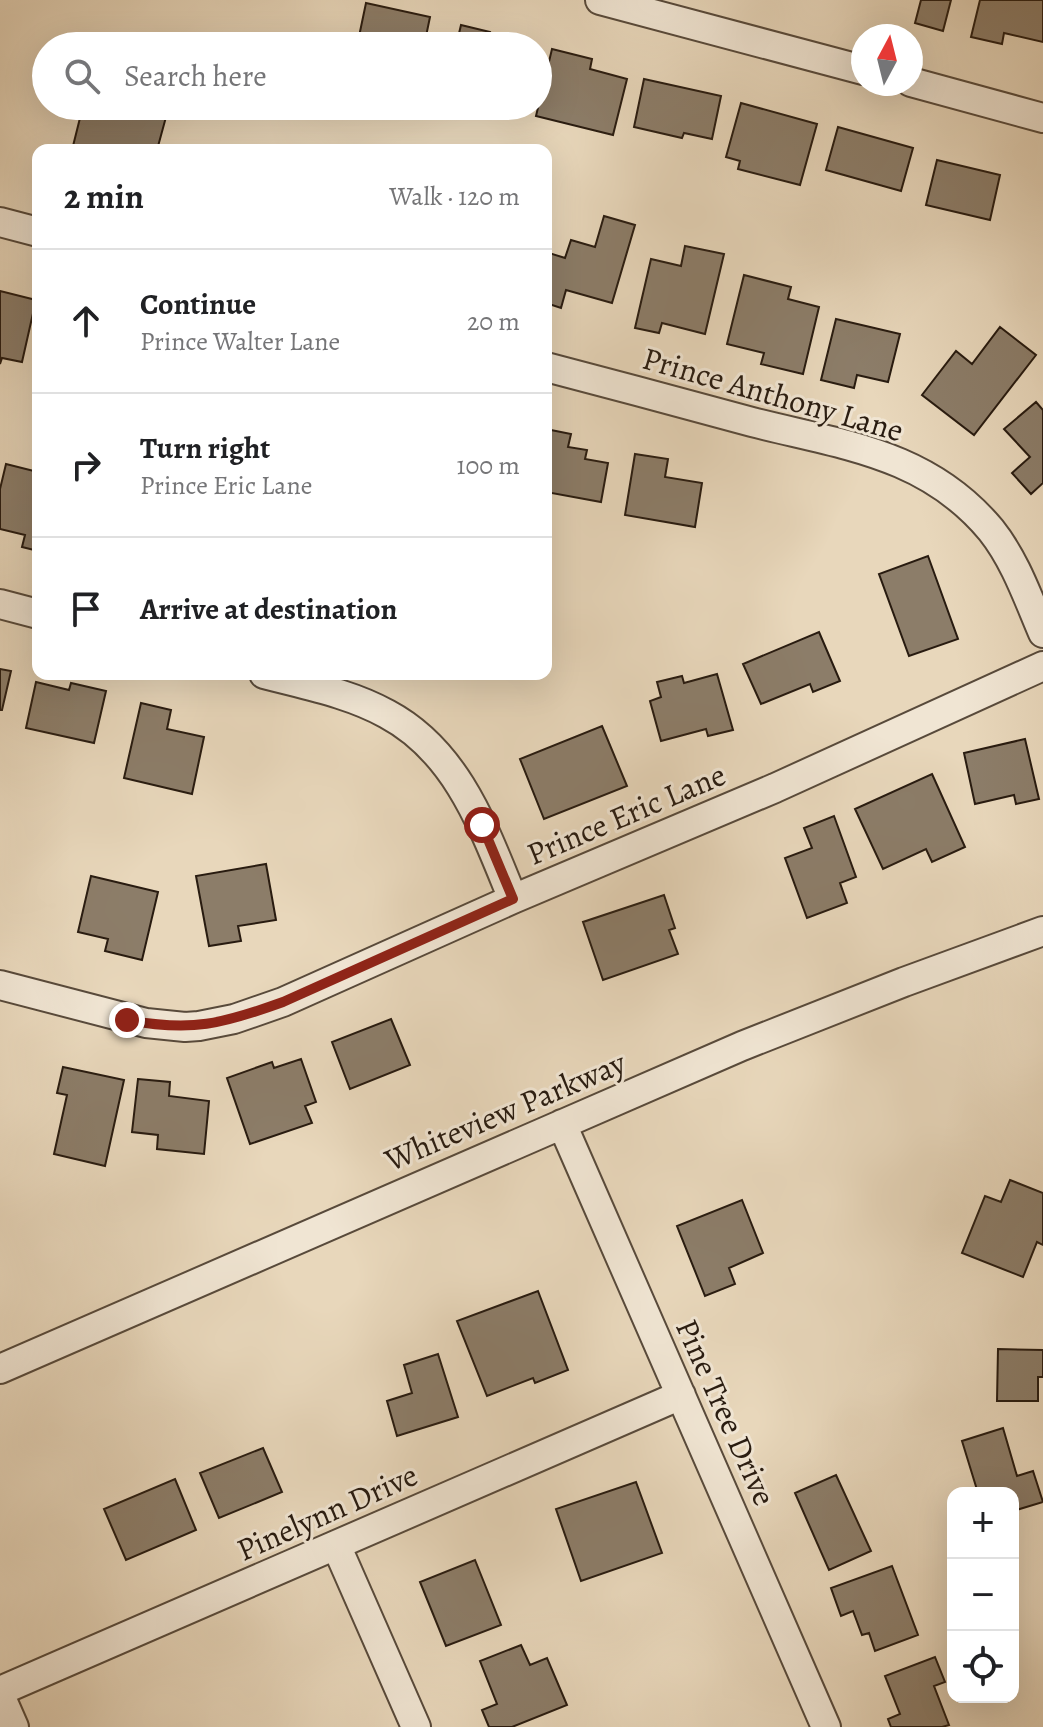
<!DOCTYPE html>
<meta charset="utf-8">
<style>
:root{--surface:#fff;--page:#f6f6f6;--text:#202124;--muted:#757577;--line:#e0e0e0}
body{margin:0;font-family:Alegreya,serif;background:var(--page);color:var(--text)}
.controls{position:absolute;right:24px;bottom:24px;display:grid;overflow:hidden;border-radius:16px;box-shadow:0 8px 32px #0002}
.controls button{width:72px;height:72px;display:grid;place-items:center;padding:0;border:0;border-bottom:2px solid var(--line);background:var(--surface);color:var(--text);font:40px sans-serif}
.compass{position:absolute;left:851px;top:24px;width:72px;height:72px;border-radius:50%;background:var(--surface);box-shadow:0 8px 32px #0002;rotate:7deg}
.stop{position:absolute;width:24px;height:24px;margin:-18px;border:6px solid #8f2418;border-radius:50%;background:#fff}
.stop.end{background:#8f2418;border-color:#fff;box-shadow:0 2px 8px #0008}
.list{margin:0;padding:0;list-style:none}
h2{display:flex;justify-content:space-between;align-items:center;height:104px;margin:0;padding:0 32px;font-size:34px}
h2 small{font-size:26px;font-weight:400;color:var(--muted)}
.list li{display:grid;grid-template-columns:52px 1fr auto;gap:24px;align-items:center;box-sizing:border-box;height:144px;padding:0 32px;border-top:2px solid var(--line)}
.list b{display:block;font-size:30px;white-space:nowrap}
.list p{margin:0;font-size:26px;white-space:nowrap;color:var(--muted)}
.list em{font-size:26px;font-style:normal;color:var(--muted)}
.icon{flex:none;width:44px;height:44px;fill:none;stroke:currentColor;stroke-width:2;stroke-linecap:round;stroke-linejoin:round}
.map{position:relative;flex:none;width:1043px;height:1727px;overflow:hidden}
.search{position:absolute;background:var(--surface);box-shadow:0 8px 32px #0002;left:32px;top:32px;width:520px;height:88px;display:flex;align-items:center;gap:20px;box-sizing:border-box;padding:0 28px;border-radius:44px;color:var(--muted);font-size:30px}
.panel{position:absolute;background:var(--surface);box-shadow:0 8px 32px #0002;left:32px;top:144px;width:520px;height:536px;border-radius:16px}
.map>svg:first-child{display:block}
.building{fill:#8c7d69;stroke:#281b10;stroke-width:2}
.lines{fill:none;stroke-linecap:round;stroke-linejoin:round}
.minor-casing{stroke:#584a3b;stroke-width:32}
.minor{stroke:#f0e5d3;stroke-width:28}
.route{stroke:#8f2418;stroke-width:10}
.labels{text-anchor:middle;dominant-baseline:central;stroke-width:6;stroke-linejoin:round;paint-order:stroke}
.street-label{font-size:32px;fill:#281b10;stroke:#f0e5d3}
</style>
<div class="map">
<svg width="1043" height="1727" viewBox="0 0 1043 1727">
<rect width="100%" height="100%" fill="#e8d7bb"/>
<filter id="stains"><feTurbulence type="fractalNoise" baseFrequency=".0025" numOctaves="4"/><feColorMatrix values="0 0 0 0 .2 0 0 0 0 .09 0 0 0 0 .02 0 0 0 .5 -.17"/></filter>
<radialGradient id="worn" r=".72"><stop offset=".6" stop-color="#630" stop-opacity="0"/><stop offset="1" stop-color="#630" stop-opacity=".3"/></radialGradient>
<path class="building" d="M 921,0 L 951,0 L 943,31 L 915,23 Z
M 980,0 L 1043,0 L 1043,42 L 1004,33 L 1002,44 L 971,37 Z
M 366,3 L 430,17 L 424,46 L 357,46 Z
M 461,25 L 490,32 L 487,46 L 456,46 Z
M 552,49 L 592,59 L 590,69 L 627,79 L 613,135 L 536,116 Z
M 644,79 L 721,96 L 712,139 L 684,133 L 682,138 L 634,127 Z
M 741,103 L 817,124 L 800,185 L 738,169 L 740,161 L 726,157 Z
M 83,106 L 128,106 L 166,117 L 157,150 L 72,150 Z
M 478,106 L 516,106 L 513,115 Z
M 838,127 L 913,148 L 901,191 L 826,170 Z
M 937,160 L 1000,175 L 990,220 L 926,205 Z
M 604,216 L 635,225 L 612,303 L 566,290 L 561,308 L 546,303 L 546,252 L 565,258 L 571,240 L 595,247 Z
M 685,246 L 724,254 L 705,334 L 662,323 L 659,333 L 635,328 L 651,259 L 681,266 Z
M 744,275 L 791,287 L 788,299 L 819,307 L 803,374 L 761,364 L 764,353 L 727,344 Z
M 0,291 L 36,300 L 22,362 L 2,358 L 0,364 Z
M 836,319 L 900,334 L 888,382 L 857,375 L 854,388 L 821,380 Z
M 1000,327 L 1036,355 L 974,435 L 922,395 L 956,351 L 972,364 Z
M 1036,402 L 1043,410 L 1043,483 L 1031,494 L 1012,473 L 1030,457 L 1004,429 Z
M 546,429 L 571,434 L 568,447 L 587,450 L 585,459 L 608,463 L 601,502 L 546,492 Z
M 635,454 L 668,459 L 665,477 L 702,483 L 695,527 L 625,515 Z
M 6,464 L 38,472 L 38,551 L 22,547 L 25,535 L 0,529 L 0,489 Z
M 928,556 L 958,639 L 909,656 L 879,574 Z
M 819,632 L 840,681 L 813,692 L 810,684 L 761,704 L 743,664 Z
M 0,669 L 11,671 L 2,710 L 0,710 Z
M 717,674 L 733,730 L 708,736 L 706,729 L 661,741 L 650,701 L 661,697 L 657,682 L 682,676 L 684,683 Z
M 36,682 L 69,690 L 71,683 L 106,691 L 94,743 L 26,728 Z
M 141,703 L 171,710 L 167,729 L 204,737 L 192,794 L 124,778 Z
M 602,726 L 627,786 L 544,819 L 520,759 Z
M 1025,739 L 1039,799 L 1016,804 L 1014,795 L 975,804 L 964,753 Z
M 932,774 L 965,847 L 932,862 L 926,849 L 883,869 L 855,809 Z
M 834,816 L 856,877 L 840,883 L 847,903 L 807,918 L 785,858 L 812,848 L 804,828 Z
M 266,864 L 276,920 L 238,926 L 241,941 L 209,946 L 196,876 Z
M 91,876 L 158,892 L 142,960 L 105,951 L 108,939 L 78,932 Z
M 664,895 L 675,928 L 669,930 L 678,954 L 603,980 L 583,922 Z
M 391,1019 L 410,1065 L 350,1089 L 332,1042 Z
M 301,1059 L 316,1102 L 305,1106 L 312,1123 L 250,1144 L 227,1078 L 272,1062 L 274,1068 Z
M 63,1067 L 124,1080 L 105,1166 L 54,1154 L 67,1095 L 57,1093 Z
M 138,1079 L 170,1082 L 169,1096 L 209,1101 L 204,1154 L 157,1149 L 158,1135 L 132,1132 Z
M 1010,1180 L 1043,1193 L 1043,1245 L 1037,1242 L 1023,1277 L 962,1253 L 985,1196 L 1001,1202 Z
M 742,1200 L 763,1253 L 729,1268 L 735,1284 L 705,1296 L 677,1226 Z
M 538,1291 L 568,1370 L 535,1383 L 533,1378 L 487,1396 L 457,1321 Z
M 998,1349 L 1043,1350 L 1043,1377 L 1038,1377 L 1038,1401 L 997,1401 Z
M 438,1354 L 458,1417 L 397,1436 L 387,1401 L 412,1393 L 404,1365 Z
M 1003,1428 L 1017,1476 L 1033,1471 L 1043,1502 L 1013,1511 L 1013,1493 L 978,1493 L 962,1441 Z
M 263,1448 L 282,1492 L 219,1518 L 200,1473 Z
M 836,1475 L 871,1551 L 829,1570 L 795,1493 Z
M 175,1479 L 196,1530 L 126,1560 L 104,1509 Z
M 636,1482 L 662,1553 L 581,1581 L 556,1509 Z
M 475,1560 L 501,1625 L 446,1646 L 420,1582 Z
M 892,1566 L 918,1635 L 875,1651 L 869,1633 L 862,1635 L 853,1611 L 841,1616 L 831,1588 Z
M 521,1645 L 530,1665 L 547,1658 L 567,1705 L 512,1727 L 489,1727 L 482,1710 L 497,1704 L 480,1661 Z
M 935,1657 L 945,1682 L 934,1686 L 949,1725 L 942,1727 L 891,1727 L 888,1719 L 900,1714 L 885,1676 Z"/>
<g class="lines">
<g class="minor-casing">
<path id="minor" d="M 600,0 L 863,70
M 911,82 L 1043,118
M 0,222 L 38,232
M 546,367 C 615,385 683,403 752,422 C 842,445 927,453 991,530 C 1015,560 1028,598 1043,633
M 0,604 L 38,614
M 264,674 C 305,685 349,693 387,714 C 458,752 484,829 513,899
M 0,985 L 146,1023 L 185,1027 L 199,1026 L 234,1019 L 283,1002 L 513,899 L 775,788 L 1043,666
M 562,1124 L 826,1727
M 0,1369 L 742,1046 L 904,982 L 1043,931
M 336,1545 L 416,1727
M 0,1691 L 681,1395
M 0,1695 L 14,1727"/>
</g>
<use href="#minor" class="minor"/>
</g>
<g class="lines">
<path class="route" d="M 127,1020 C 192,1032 222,1024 283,1002 L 513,899 L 482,825"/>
</g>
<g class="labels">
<g class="street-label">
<text transform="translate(773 394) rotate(16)">Prince Anthony Lane</text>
<text transform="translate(626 814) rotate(-23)">Prince Eric Lane</text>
<text transform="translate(505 1111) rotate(-23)">Whiteview Parkway</text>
<text transform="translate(726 1412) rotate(66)">Pine Tree Drive</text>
<text transform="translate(327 1512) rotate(-24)">Pinelynn Drive</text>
</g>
</g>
<rect width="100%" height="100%" filter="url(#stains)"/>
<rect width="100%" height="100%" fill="url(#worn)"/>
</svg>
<div class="controls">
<button>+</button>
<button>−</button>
<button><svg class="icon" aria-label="locate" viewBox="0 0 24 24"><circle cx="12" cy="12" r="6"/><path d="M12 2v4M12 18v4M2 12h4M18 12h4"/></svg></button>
</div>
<svg class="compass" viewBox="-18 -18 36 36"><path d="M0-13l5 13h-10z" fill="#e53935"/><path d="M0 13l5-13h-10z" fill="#757577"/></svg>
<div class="stop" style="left:482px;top:825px"></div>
<div class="stop end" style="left:127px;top:1020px"></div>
<div class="search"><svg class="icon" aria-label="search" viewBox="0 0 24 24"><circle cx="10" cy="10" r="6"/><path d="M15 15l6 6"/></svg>Search here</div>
<section class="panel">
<h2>2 min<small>Walk · 120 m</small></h2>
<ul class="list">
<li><svg class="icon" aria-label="ahead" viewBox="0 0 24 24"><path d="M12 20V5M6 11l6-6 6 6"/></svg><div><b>Continue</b><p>Prince Walter Lane</p></div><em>20 m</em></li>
<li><svg class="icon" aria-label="right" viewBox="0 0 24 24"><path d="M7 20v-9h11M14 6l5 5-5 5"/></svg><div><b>Turn right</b><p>Prince Eric Lane</p></div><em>100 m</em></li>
<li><svg class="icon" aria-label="arrive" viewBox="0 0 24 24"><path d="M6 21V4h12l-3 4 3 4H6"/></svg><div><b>Arrive at destination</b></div></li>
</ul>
</section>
</div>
